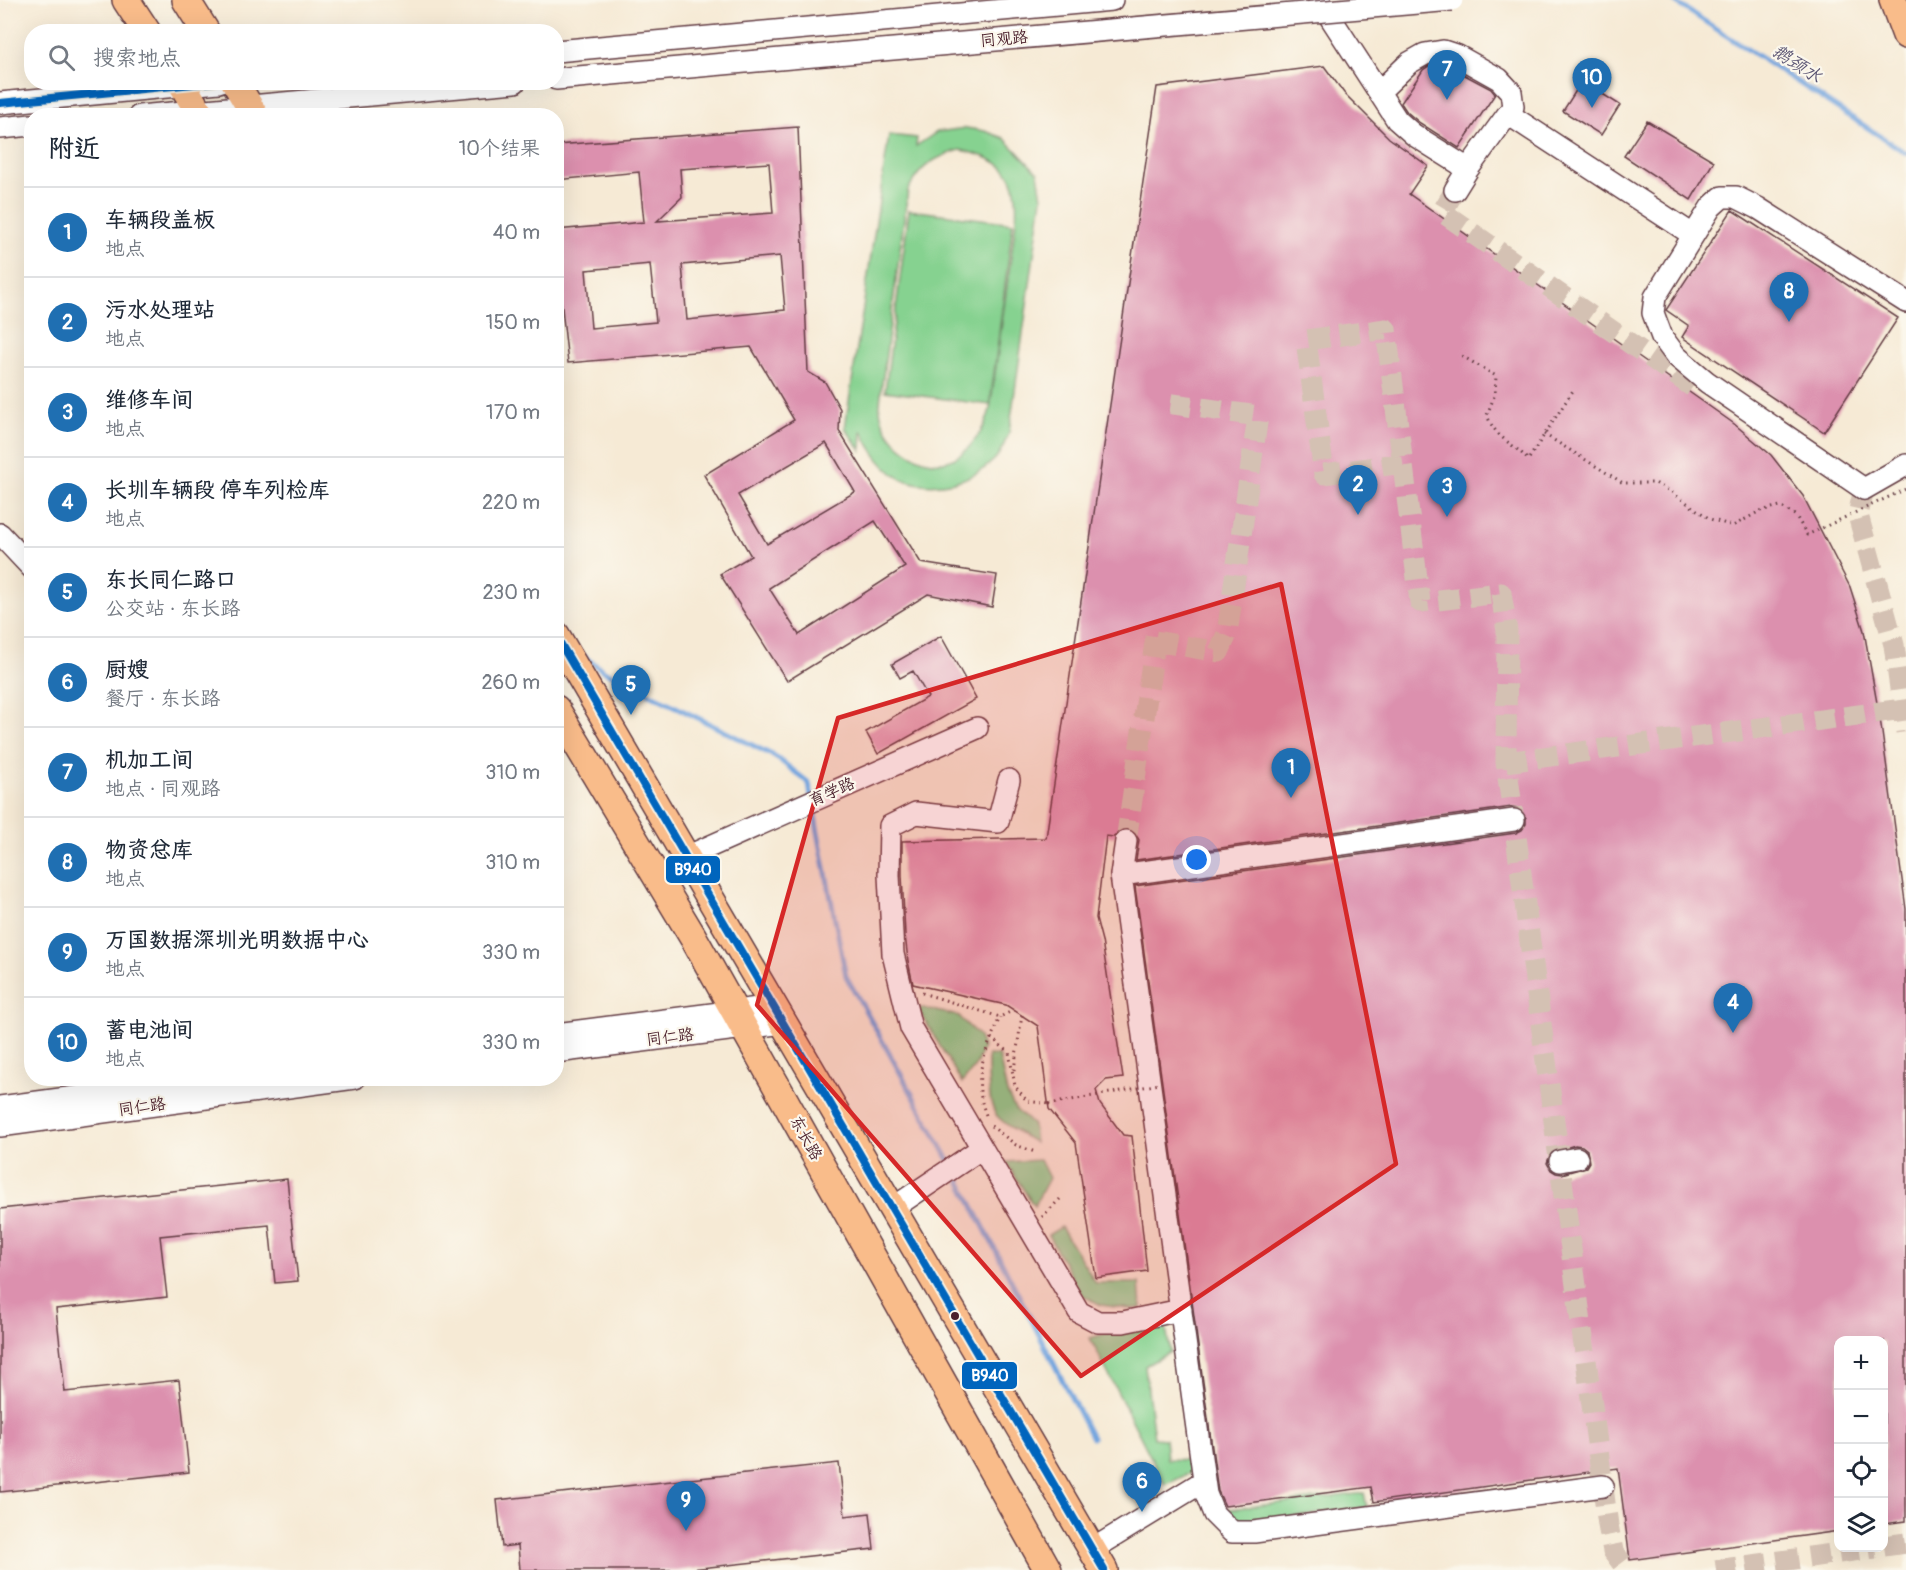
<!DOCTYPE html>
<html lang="zh">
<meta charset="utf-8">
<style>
:root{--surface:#fff;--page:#f6f6f7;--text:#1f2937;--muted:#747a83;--line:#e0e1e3;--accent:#1f6fb2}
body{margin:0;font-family:Pangolin,"LXGW WenKai TC",sans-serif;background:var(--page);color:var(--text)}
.controls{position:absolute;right:18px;bottom:18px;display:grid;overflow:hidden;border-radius:12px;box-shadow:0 6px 24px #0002}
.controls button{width:54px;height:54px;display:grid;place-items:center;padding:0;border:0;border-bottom:2px solid var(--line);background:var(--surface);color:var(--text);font:30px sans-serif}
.you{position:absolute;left:1197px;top:860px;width:21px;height:21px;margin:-15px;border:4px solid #fff;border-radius:50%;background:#1a73e8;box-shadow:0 0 0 9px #1a73e833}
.badge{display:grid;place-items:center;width:39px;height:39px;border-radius:50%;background:var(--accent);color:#fff;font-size:20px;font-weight:700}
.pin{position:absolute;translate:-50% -50px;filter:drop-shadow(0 2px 3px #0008)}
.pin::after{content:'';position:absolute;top:32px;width:21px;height:18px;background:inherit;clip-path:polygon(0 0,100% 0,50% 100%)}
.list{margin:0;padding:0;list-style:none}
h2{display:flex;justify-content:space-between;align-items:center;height:78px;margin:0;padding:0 24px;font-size:26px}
h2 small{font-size:20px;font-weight:400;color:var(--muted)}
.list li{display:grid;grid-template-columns:39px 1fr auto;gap:18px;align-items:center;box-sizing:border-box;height:90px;padding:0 24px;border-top:2px solid var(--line)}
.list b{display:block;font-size:22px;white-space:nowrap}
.list p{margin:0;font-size:20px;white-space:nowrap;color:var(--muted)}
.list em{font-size:20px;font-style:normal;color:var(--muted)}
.icon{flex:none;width:33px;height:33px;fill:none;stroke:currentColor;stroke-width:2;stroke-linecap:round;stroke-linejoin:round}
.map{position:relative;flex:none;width:1906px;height:1570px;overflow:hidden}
.search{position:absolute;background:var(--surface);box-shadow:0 6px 24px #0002;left:24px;top:24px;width:540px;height:66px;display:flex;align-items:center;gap:15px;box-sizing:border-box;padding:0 21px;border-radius:24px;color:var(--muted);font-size:22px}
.panel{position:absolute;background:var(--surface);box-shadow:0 6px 24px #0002;left:24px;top:108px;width:540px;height:978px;border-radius:24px}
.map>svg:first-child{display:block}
.green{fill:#86d290;stroke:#68785e;stroke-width:1.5;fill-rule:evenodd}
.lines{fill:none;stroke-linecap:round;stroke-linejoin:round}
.stream{stroke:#72a4de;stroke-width:5}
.building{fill:#dc90ae;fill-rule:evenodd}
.minor-tunnel{stroke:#d4c1b3;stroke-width:21;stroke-dasharray:21 10;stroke-linecap:butt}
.minor-casing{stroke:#643d44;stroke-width:24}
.major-casing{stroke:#643d44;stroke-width:30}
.path{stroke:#643d44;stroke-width:3;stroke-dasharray:1.5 4.5;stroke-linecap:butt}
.minor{stroke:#fff;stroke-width:21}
.major{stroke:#f9bc8a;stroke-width:27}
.minor-bridge-casing{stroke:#643d44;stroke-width:24;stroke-linecap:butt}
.path-bridge{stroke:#643d44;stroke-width:3;stroke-dasharray:1.5 4.5;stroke-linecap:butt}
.minor-bridge{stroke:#fff;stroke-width:21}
.bus-1-casing{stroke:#fbf7ec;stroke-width:12}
.bus-1{stroke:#0065bd;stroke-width:8}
.marked{fill:#d62828;fill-opacity:0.2;stroke:#d62828;stroke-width:4.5;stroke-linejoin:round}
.bus-dot{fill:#4a1f2b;stroke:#fbf7ec;stroke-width:2}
.labels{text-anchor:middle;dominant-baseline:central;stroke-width:4.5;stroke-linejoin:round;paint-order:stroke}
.street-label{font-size:16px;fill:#4a1f2b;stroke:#fbf7ec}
.water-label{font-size:18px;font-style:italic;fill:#5a5473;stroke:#fbf7ec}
.line-badge{stroke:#fbf7ec;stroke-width:2}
.badge-label{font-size:16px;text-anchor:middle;font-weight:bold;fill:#fff}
</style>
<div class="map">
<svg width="1906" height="1570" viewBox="0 0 1906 1570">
<rect width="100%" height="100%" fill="#fbf7ec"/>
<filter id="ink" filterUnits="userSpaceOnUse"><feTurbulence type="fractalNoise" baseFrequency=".0167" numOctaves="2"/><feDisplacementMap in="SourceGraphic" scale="12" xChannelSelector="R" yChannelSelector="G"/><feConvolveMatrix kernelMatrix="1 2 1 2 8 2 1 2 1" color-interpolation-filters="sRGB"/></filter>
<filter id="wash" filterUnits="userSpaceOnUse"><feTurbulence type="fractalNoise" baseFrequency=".008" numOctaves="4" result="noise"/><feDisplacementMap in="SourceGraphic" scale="24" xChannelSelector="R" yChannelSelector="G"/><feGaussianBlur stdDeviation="1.35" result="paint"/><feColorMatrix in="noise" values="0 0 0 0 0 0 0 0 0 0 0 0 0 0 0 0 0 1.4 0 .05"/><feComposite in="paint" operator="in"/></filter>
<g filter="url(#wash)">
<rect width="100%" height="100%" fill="#f6ead5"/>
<path class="green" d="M 966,128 L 985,131 L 1004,138 L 1038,173 L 1042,198 L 1009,433 C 1005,442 1001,454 993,461 C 971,482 936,490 907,481 C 887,475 869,449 862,430 L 861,450 L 845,428 L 889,135 L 917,138 L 916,146 L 937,132 ZM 960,150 C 1004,159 1020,173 1016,220 L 990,409 C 986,428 968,455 948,461 C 918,469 883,439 880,410 C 879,405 881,398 881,392 L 908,190 C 920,166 935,157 960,150 Z
M 909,210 L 1013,223 L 990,405 L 885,391 Z
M 923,1008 L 958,1016 L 978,1035 L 983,1047 L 976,1065 L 962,1083 L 918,1009 Z
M 988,1055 L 999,1056 L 1007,1093 L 1015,1109 L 1033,1125 L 1035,1143 C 1023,1135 1007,1127 997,1116 C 987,1104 988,1070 988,1055 Z
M 1040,1160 L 1049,1178 L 1034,1206 L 1006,1162 Z
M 1061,1227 L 1096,1283 L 1139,1283 L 1141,1308 L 1129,1309 L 1101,1305 L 1082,1295 L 1048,1235 Z
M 1158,1322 L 1166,1327 L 1170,1352 L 1145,1366 L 1154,1438 L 1165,1439 L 1167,1459 L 1189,1460 L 1192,1472 L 1165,1485 L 1090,1338 L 1133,1326 Z
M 1364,1493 L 1367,1507 L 1244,1524 L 1230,1520 L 1221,1510 Z"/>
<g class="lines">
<path class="stream" d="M 1672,0 L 1906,153
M 579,653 L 604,671 L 776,757 L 809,783 L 811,796
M 813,806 L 846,976 L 950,1162
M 956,1173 L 1092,1438"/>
</g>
<g id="blocks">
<path class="building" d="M 1446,65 L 1491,89 L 1495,94 L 1459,148 L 1420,123 L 1407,112 L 1401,103 L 1423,70 L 1429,66 L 1440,73 Z
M 1324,66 L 1344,93 L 1389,138 L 1428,166 L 1409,194 L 1733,423 L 1771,455 L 1803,496 L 1850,587 L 1864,631 L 1881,725 L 1906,909 L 1906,1521 L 1884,1524 L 1884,1341 L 1839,1341 L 1839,1531 L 1630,1560 L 1618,1468 L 1374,1502 L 1371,1487 L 1225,1506 L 1218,1491 L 1135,886 L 1516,833 L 1522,830 L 1526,824 L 1526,818 L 1519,808 L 1512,807 L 1136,860 L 1139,840 L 1134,831 L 1128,829 L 1122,829 L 1114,837 L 1106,836 L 1096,918 L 1102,941 L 1123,1078 L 1106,1080 L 1096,1090 L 1100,1104 L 1123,1135 L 1132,1136 L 1147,1271 L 1096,1278 L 1076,1143 L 1049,1109 L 1038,1026 L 1006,1005 L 913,984 L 908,961 L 905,934 L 902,875 L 902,841 L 1046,838 L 1157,87 ZM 1575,1145 L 1582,1146 L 1587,1150 L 1589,1162 L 1586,1167 L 1562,1174 L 1556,1173 L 1551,1170 L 1547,1163 L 1551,1152 Z
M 1582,81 L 1620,105 L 1601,135 L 1563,111 Z
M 1647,121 L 1714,161 L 1691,200 L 1624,156 Z
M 798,127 L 808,372 L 825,382 L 840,409 L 839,431 L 921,563 L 997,575 L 992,607 L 928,594 L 787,681 L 720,574 L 751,556 L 704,475 L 794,420 L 751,347 L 568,363 L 558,271 L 556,272 L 556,230 L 644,222 L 639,172 L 556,180 L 556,145 ZM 769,163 L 773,213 L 657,221 L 682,197 L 680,169 ZM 780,256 L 785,310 L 687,320 L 682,265 ZM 650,264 L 656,322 L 591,328 L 586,270 ZM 826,443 L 855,492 L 767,544 L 738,495 ZM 875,521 L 905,567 L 799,635 L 769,588 Z
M 1732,210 L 1898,318 L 1824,432 L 1682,337 L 1689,326 L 1666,310 Z
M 941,636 L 976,699 L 878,754 L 866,732 L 928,697 L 913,671 L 900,678 L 892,664 Z
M 287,1179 L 298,1281 L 275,1283 L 269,1225 L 160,1236 L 167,1297 L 56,1309 L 65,1392 L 179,1380 L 189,1472 L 0,1492 L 0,1209 Z
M 839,1463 L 845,1516 L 870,1513 L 874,1549 L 682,1570 L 520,1570 L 518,1545 L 502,1547 L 497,1500 Z"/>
</g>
</g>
<g filter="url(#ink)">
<use href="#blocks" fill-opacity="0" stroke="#643d44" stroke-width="1.5"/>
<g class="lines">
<path class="minor-tunnel" d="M 1455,190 L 1442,212 L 1700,392 L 1707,382
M 1403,463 L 1324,474 L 1306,340 L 1386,329 L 1420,602 L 1501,593 L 1507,631 L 1506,762 L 1608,1525 L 1613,1551 L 1627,1570
M 1864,489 L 1858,515 L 1894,645 L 1906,732
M 1155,641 L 1219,652 L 1227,634 L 1258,416 L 1167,403
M 1506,762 L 1903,709
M 1126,841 L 1157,629
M 1884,1546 L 1906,1543
M 1716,1570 L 1875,1548"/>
<g class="minor-casing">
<path id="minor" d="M 1319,0 L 1397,120 L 1414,135 L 1468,169 L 1513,107 L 1511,92 L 1499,79 L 1458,56 L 1443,51 L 1425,54 L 1409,63 L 1379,92
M 556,51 L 1112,0
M 556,79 L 836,54
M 0,103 L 219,82
M 1508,114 L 1693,235
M 139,116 L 515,82
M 0,128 L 32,125
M 1455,190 L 1468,169
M 1906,302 L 1758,208 L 1736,197 L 1722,197 L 1711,207 L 1655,297 L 1653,313 L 1662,337 L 1676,356 L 1707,382 L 1864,489 L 1906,465
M 0,534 L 32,568
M 1009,780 L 998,822 L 916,813 L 890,826 L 889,875 L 893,954 L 911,1028 L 1079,1312 L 1098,1322 L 1123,1322 L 1181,1310
M 1514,820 L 1121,875 L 1206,1494 L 1214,1514 L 1232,1532 L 1254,1532 L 1603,1486
M 686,857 L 977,728
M 1121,875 L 1126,841
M 556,1034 L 774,1006
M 556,1052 L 784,1023
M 0,1107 L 219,1078
M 0,1126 L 355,1078
M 1560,1161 L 1577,1158
M 893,1208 L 982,1148
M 1093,1549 L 1204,1481"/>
</g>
<g class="major-casing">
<path id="major" d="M 126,0 L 147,32
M 186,0 L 206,32
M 1893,0 L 1906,35
M 181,82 L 201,116
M 235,82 L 255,116
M 556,635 L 1104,1570
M 556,709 L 693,937 L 1048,1570"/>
</g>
<path class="path" d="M 1462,356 L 1496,376 L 1495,394 L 1487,415 C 1496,440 1513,442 1528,460 L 1574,389
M 922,993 L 1000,1017 L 1014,1010
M 991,1038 L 1009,1052 L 1015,1086 L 1027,1101 L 1049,1104
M 1014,1070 L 1022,1015
M 986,1115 C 971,1076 985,1054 1000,1017
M 991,1126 L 1016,1145 L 1035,1152
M 1042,1217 L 1060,1199"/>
<use href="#minor" class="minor"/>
<use href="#major" class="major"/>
<g class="minor-bridge-casing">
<path id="minor-bridge" d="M 836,54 L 1452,0"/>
</g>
<path class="path-bridge" d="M 1544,434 L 1623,483 L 1655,483 L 1670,491 L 1710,519 L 1733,526 L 1760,511 L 1780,506 L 1796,516 L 1807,535 L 1906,489
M 1049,1104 L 1160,1084"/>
<use href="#minor-bridge" class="minor-bridge"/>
<g class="bus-1-casing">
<path id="bus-1" d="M 0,103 L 214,82
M 556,636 L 1104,1570"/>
</g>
<use href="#bus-1" class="bus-1"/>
</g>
</g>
<path class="marked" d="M 1281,584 L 1396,1164 L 1081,1376 L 757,1005 L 838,718 Z"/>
<circle class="bus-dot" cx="955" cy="1316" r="5"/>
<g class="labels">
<g class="street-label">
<text transform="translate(1004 39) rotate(-5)">同观路</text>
<text transform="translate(832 792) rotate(-24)">育学路</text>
<text transform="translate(670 1037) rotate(-7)">同仁路</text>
<text transform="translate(142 1107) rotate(-8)">同仁路</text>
<text transform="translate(806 1138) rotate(61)">东长路</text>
</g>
<g class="water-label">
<text transform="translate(1797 64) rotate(33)">鹅颈水</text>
</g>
</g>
<g class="line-badge">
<rect x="665" y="855" width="56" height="29" rx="6" fill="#0065bd"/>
<rect x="961" y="1361" width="57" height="29" rx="6" fill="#0065bd"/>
</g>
<g class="badge-label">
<text x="693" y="875">B940</text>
<text x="990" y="1381">B940</text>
</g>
</svg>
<div class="controls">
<button>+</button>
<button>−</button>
<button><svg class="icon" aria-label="locate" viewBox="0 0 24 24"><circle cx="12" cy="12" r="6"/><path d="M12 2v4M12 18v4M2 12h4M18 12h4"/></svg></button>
<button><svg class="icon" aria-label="layers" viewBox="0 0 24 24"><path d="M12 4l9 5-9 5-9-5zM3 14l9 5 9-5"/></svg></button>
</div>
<div class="you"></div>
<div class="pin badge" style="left:1291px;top:798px">1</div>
<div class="pin badge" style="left:1358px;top:515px">2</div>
<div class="pin badge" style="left:1447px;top:517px">3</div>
<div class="pin badge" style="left:1733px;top:1033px">4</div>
<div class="pin badge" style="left:631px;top:715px">5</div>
<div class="pin badge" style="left:1142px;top:1512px">6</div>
<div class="pin badge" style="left:1447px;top:100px">7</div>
<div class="pin badge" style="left:1789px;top:322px">8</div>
<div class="pin badge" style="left:686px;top:1531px">9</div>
<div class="pin badge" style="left:1592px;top:108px">10</div>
<div class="search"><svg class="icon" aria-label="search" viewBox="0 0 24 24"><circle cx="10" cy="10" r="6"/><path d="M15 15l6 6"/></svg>搜索地点</div>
<section class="panel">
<h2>附近<small>10个结果</small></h2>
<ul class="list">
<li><span class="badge">1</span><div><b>车辆段盖板</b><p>地点</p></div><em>40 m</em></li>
<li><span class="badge">2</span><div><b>污水处理站</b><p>地点</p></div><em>150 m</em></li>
<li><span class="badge">3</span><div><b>维修车间</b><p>地点</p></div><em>170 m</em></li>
<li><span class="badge">4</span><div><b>长圳车辆段 停车列检库</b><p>地点</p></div><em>220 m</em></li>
<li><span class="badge">5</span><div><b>东长同仁路口</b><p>公交站 · 东长路</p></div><em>230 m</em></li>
<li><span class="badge">6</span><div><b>厨嫂</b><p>餐厅 · 东长路</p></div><em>260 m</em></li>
<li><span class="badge">7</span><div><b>机加工间</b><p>地点 · 同观路</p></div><em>310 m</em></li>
<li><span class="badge">8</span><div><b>物资总库</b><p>地点</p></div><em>310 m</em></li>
<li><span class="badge">9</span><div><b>万国数据深圳光明数据中心</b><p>地点</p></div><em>330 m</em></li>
<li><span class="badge">10</span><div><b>蓄电池间</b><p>地点</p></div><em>330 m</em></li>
</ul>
</section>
</div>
